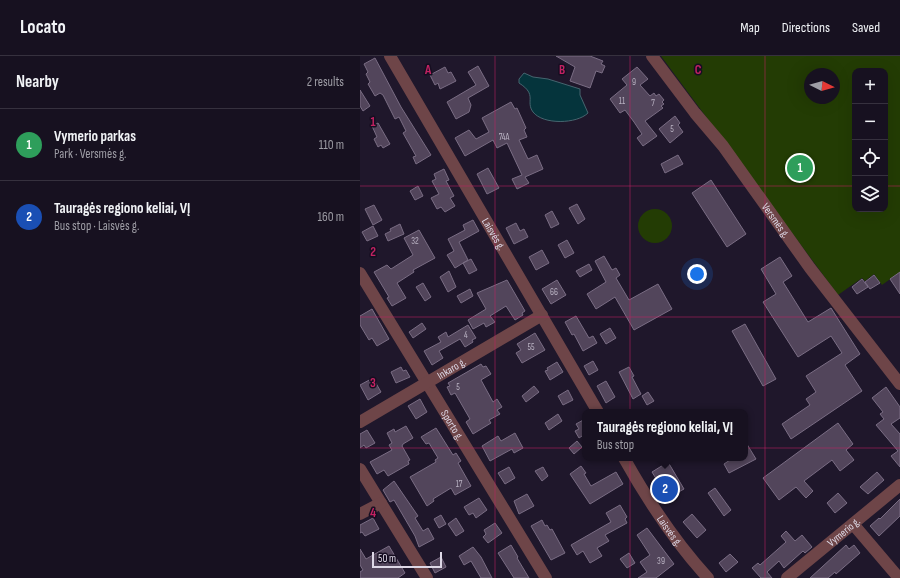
<!DOCTYPE html>
<meta charset="utf-8">
<style>
:root{--surface:#171120;--page:#201a29;--text:#f1f3f6;--muted:#9e9da5;--line:#36313e;--accent:#e4ae35}
body{margin:0;font-family:"Sofia Sans Condensed",sans-serif;background:var(--page);color:var(--text)}
.controls{position:absolute;right:12px;top:12px;display:grid;overflow:hidden;border-radius:8px;box-shadow:0 4px 16px #0002}
.controls button{width:36px;height:36px;display:grid;place-items:center;padding:0;border:0;border-bottom:1px solid var(--line);background:var(--surface);color:var(--text);font:20px sans-serif}
.compass{position:absolute;left:444px;top:12px;width:36px;height:36px;border-radius:50%;background:var(--surface);box-shadow:0 4px 16px #0002;rotate:95deg}
.scale{position:absolute;left:12px;bottom:10px;width:70px;box-sizing:border-box;padding-left:4px;border:2px solid #ddd8e6;border-top:0;font-size:11px;line-height:14px;white-space:nowrap;color:#ddd8e6;-webkit-text-stroke:3px #160e21;paint-order:stroke}
.you{position:absolute;left:337px;top:218px;width:14px;height:14px;margin:-10px;border:3px solid #fff;border-radius:50%;background:#1a73e8;box-shadow:0 0 0 6px #1a73e833}
.badge{display:grid;place-items:center;width:26px;height:26px;border-radius:50%;background:var(--accent);color:#fff;font-size:13px;font-weight:700}
.pin{position:absolute;translate:-50% -50%;border:2px solid #fff;box-shadow:0 1px 4px #0006}
.popup{position:absolute;left:222px;top:353px;width:166px;height:52px;box-sizing:border-box;display:grid;place-content:center;border-radius:8px;background:var(--surface);filter:drop-shadow(0 1px 3px #0005);font-size:13px;white-space:nowrap;color:var(--muted)}
.popup b{font-size:15px;color:var(--text)}
.popup::after{content:'';position:absolute;left:50%;top:100%;margin-left:-8px;border:8px solid transparent;border-top-color:var(--surface)}
.list{margin:0;padding:0;list-style:none}
h2{display:flex;justify-content:space-between;align-items:center;height:52px;margin:0;padding:0 16px;font-size:17px}
h2 small{font-size:13px;font-weight:400;color:var(--muted)}
.list li{display:grid;grid-template-columns:26px 1fr auto;gap:12px;align-items:center;box-sizing:border-box;height:72px;padding:0 16px;border-top:1px solid var(--line)}
.list b{display:block;font-size:15px;white-space:nowrap}
.list p{margin:0;font-size:13px;white-space:nowrap;color:var(--muted)}
.list em{font-size:13px;font-style:normal;color:var(--muted)}
.icon{flex:none;width:22px;height:22px;fill:none;stroke:currentColor;stroke-width:2;stroke-linecap:round;stroke-linejoin:round}
.map{position:relative;flex:none;width:540px;height:522px;overflow:hidden}
header{display:flex;align-items:center;gap:24px;box-sizing:border-box;height:56px;padding:0 20px;background:var(--surface);border-bottom:1px solid var(--line)}
header strong{font-size:19px}
nav{display:flex;gap:22px;margin-inline-start:auto;font-size:14px}
main{display:flex}
aside{flex:1;background:var(--surface)}
.map>svg:first-child{display:block}
.green{fill:#233c04;fill-rule:evenodd}
.water{fill:#05343c;stroke:#46656f}
.building{fill:#52455b;stroke:#7a6d84}
.lines{fill:none;stroke-linecap:round;stroke-linejoin:round}
.minor{stroke:#6e4548;stroke-width:12}
.grid{fill:none;stroke:#c32262;stroke-width:1;stroke-opacity:0.55}
.labels{text-anchor:middle;dominant-baseline:central;stroke-width:3;stroke-linejoin:round;paint-order:stroke}
.number-label{font-size:9px;fill:#bab3c3}
.street-label{font-size:11px;fill:#ddd8e6;stroke:#160e21}
.grid-label{font-size:13px;text-anchor:middle;font-weight:bold;fill:#c32262;stroke:#160e21;stroke-width:3;stroke-linejoin:round;paint-order:stroke}
</style>
<header>
<strong>Locato</strong>
<nav><a>Map</a><a>Directions</a><a>Saved</a></nav>
</header>
<main>
<aside>
<h2>Nearby<small>2 results</small></h2>
<ul class="list">
<li><span class="badge" style="background:#2e9e5b">1</span><div><b>Vymerio parkas</b><p>Park · Versmės g.</p></div><em>110 m</em></li>
<li><span class="badge" style="background:#1a4fb4">2</span><div><b>Tauragės regiono keliai, VĮ</b><p>Bus stop · Laisvės g.</p></div><em>160 m</em></li>
</ul>
</aside>
<div class="map">
<svg width="540" height="522" viewBox="0 0 540 522">
<rect width="100%" height="100%" fill="#1f172b"/>
<path class="green" d="M 301,0 L 540,0 L 540,216 L 522,229 L 514,218 L 505,225 L 502,222 L 478,239 ZM 495,15 L 525,15 L 525,153 L 495,153 ZM 450,18 L 474,18 L 474,42 L 450,42 Z
M278 170a17 17 0 1 1 34 0a17 17 0 1 1-34 0Z"/>
<path class="water" d="M 164,17 L 173,21 L 188,23 L 220,33 L 220,39 L 228,57 C 217,68 183,69 173,56 C 165,45 178,39 159,27 L 159,23 Z"/>
<path class="building" d="M 196,0 L 230,0 L 243,5 L 241,8 L 245,10 L 242,17 L 236,15 L 230,32 L 210,25 L 215,11 Z
M 15,2 L 41,51 L 71,99 L 56,108 L 53,101 L 56,100 L 43,77 L 46,75 L 39,61 L 35,63 L 23,39 L 20,37 L 15,40 L 8,28 L 10,26 L 6,18 L 8,16 L 4,8 Z
M 118,10 L 129,30 L 108,42 L 111,49 L 109,56 L 96,63 L 87,46 L 116,29 L 108,16 Z
M 85,11 L 88,17 L 91,16 L 96,25 L 80,33 L 78,27 L 75,29 L 70,19 Z
M 277,11 L 288,23 L 280,29 L 290,40 L 294,37 L 296,40 L 299,38 L 304,44 L 302,46 L 304,48 L 301,50 L 303,52 L 285,65 L 297,80 L 283,90 L 277,82 L 282,78 L 274,66 L 265,54 L 260,57 L 250,43 L 267,29 L 262,23 Z
M 0,34 L 10,50 L 3,55 L 0,50 Z
M 151,46 L 155,53 L 157,52 L 166,72 L 164,74 L 167,81 L 159,84 L 168,103 L 177,99 L 183,113 L 165,121 L 169,127 L 157,133 L 152,123 L 162,119 L 147,87 L 137,92 L 133,84 L 105,100 L 95,82 L 109,74 L 116,83 L 129,76 L 122,62 Z
M 315,60 L 320,67 L 318,69 L 323,76 L 310,87 L 299,73 Z
M 18,67 L 30,88 L 23,92 L 21,89 L 18,91 L 14,83 L 17,81 L 12,70 Z
M 318,99 L 323,108 L 305,117 L 301,108 Z
M 128,112 L 139,132 L 127,138 L 117,118 Z
M 84,113 L 89,124 L 86,125 L 94,140 L 90,142 L 95,150 L 85,156 L 81,151 L 77,153 L 71,142 L 79,138 L 72,125 L 76,123 L 74,118 Z
M 351,124 L 386,178 L 367,191 L 332,137 Z
M 58,130 L 63,140 L 55,144 L 50,135 Z
M 217,148 L 225,163 L 218,168 L 209,152 Z
M 14,149 L 22,164 L 13,169 L 5,153 Z
M 192,155 L 199,168 L 191,172 L 185,159 Z
M 113,164 L 119,175 L 99,186 L 108,204 L 95,212 L 87,199 L 94,195 L 88,183 L 105,174 L 103,169 Z
M 156,167 L 160,175 L 164,173 L 168,181 L 154,188 L 146,172 Z
M 40,168 L 44,178 L 28,185 L 25,178 L 31,175 L 30,173 Z
M 13,170 L 18,180 L 7,185 L 2,176 Z
M 59,174 L 75,202 L 53,214 L 54,216 L 37,227 L 46,242 L 32,250 L 27,242 L 29,241 L 14,216 L 27,209 L 31,213 L 53,199 L 44,182 Z
M 207,184 L 214,197 L 205,202 L 198,189 Z
M 182,194 L 189,207 L 176,214 L 169,201 Z
M 244,200 L 252,214 L 256,212 L 260,219 L 256,222 L 269,244 L 298,228 L 312,253 L 274,274 L 255,241 L 236,253 L 227,238 L 246,226 L 235,205 Z
M 420,201 L 432,220 L 423,226 L 448,266 L 471,252 L 500,298 L 485,309 L 502,335 L 431,383 L 422,368 L 450,349 L 446,343 L 456,336 L 446,320 L 482,297 L 471,280 L 438,301 L 403,246 L 416,238 L 401,213 Z
M 111,203 L 117,214 L 109,218 L 103,207 Z
M 229,208 L 232,214 L 220,221 L 216,215 Z
M 89,215 L 96,231 L 88,236 L 80,221 Z
M 540,216 L 540,238 L 530,223 Z
M 514,219 L 520,227 L 510,233 L 505,226 Z
M 502,223 L 508,231 L 497,238 L 492,231 Z
M 147,224 L 165,255 L 162,257 L 163,259 L 155,264 L 146,250 L 130,260 L 135,266 L 126,271 L 124,267 L 113,273 L 108,264 L 126,253 L 117,237 Z
M 197,224 L 206,239 L 191,248 L 182,233 Z
M 63,227 L 71,241 L 65,245 L 56,231 Z
M 110,233 L 113,240 L 101,247 L 97,240 Z
M 12,253 L 29,283 L 17,290 L 12,282 L 9,284 L 0,269 L 0,260 Z
M 216,260 L 229,282 L 233,280 L 237,287 L 223,295 L 214,278 L 212,279 L 205,266 Z
M 62,267 L 66,273 L 53,282 L 49,276 Z
M 385,268 L 416,323 L 403,330 L 372,275 Z
M 108,269 L 116,282 L 112,284 L 113,286 L 105,291 L 100,283 L 79,295 L 83,302 L 72,309 L 64,295 L 81,286 L 78,281 L 86,276 L 88,281 Z
M 250,272 L 256,282 L 246,288 L 240,278 Z
M 175,277 L 185,294 L 162,307 L 156,297 L 161,294 L 157,288 Z
M 233,305 L 238,314 L 229,319 L 224,310 Z
M 197,306 L 203,316 L 190,324 L 185,315 L 188,314 L 187,312 Z
M 121,308 L 123,311 L 126,310 L 131,318 L 121,324 L 133,346 L 137,343 L 142,351 L 137,354 L 140,358 L 129,364 L 131,367 L 113,378 L 106,366 L 110,363 L 95,337 L 91,339 L 87,331 L 90,330 L 88,327 Z
M 41,311 L 43,315 L 46,314 L 50,321 L 36,327 L 31,316 Z
M 269,311 L 274,320 L 272,321 L 281,338 L 273,343 L 259,316 Z
M 13,322 L 21,336 L 8,344 L 0,329 Z
M 246,325 L 255,341 L 246,347 L 237,330 Z
M 174,330 L 179,336 L 166,346 L 162,340 Z
M 526,331 L 540,351 L 540,362 L 531,368 L 540,378 L 540,411 L 531,400 L 538,395 L 516,369 L 524,363 L 520,358 L 523,356 L 512,342 Z
M 208,334 L 213,344 L 203,349 L 198,340 Z
M 288,336 L 294,345 L 287,349 L 282,340 Z
M 60,343 L 67,356 L 56,363 L 48,350 Z
M 198,358 L 202,365 L 189,374 L 185,367 Z
M 225,363 L 225,385 L 222,380 L 219,382 L 215,375 L 219,373 L 216,368 Z
M 478,367 L 493,388 L 486,394 L 494,404 L 480,415 L 472,404 L 444,425 L 453,435 L 446,442 L 436,431 L 419,444 L 403,422 Z
M 46,370 L 53,382 L 43,388 L 42,390 L 50,404 L 48,405 L 49,408 L 28,420 L 24,414 L 17,418 L 10,406 L 32,394 L 29,389 L 32,387 L 27,377 L 34,373 L 35,376 Z
M 76,372 L 93,399 L 96,397 L 101,405 L 98,407 L 111,430 L 95,439 L 91,432 L 73,443 L 74,445 L 67,450 L 50,421 L 76,406 L 75,404 L 78,402 L 69,387 L 66,388 L 61,381 Z
M 7,374 L 15,387 L 6,392 L 4,389 L 0,392 L 0,378 Z
M 155,377 L 163,392 L 154,397 L 152,393 L 130,405 L 122,390 L 138,380 L 141,385 Z
M 217,385 L 222,391 L 214,398 L 209,392 Z
M 385,385 L 396,403 L 369,417 L 364,408 L 373,402 L 385,402 Z
M 308,406 L 324,433 L 308,442 L 292,416 Z
M 221,410 L 226,417 L 224,418 L 231,430 L 256,416 L 263,428 L 230,448 L 210,418 Z
M 149,411 L 155,422 L 145,428 L 138,417 Z
M 183,411 L 188,420 L 182,425 L 175,415 Z
M 517,416 L 524,424 L 508,438 L 500,431 Z
M 34,425 L 58,460 L 55,462 L 63,475 L 68,472 L 74,483 L 59,491 L 55,480 L 34,444 L 30,446 L 23,434 Z
M 355,432 L 371,454 L 364,460 L 348,437 Z
M 478,437 L 487,447 L 475,457 L 467,447 Z
M 167,438 L 174,450 L 159,458 L 154,445 Z
M 119,442 L 127,454 L 116,462 L 113,457 L 109,459 L 104,451 Z
M 540,443 L 540,460 L 519,480 L 510,470 L 519,462 L 520,463 Z
M 260,449 L 267,461 L 265,463 L 267,467 L 245,479 L 249,485 L 237,492 L 242,500 L 230,507 L 223,495 L 217,499 L 211,489 L 251,466 L 246,457 Z
M 332,458 L 346,474 L 337,482 L 323,466 Z
M 81,459 L 86,468 L 79,472 L 74,463 Z
M 13,462 L 19,473 L 5,480 L 2,476 L 0,477 L 0,469 Z
M 96,462 L 104,475 L 96,480 L 88,468 Z
M 182,464 L 185,470 L 187,469 L 190,474 L 192,473 L 205,497 L 191,504 L 171,470 Z
M 135,467 L 142,477 L 128,487 L 123,481 L 126,478 L 124,474 Z
M 287,472 L 314,508 L 296,522 L 278,522 L 287,516 L 280,506 L 290,499 L 277,479 Z
M 426,475 L 435,485 L 442,479 L 452,491 L 445,497 L 443,495 L 424,512 L 419,505 L 407,516 L 412,522 L 401,522 L 392,512 L 398,507 L 400,509 L 426,486 L 421,480 Z
M 151,489 L 158,501 L 157,502 L 169,522 L 154,522 L 138,497 Z
M 486,489 L 489,493 L 494,489 L 500,497 L 476,518 L 475,516 L 468,522 L 450,522 Z
M 29,490 L 45,517 L 38,522 L 0,522 L 0,516 L 3,514 L 0,509 L 0,493 L 6,503 Z
M 113,491 L 121,501 L 132,522 L 121,522 L 111,505 L 104,509 L 99,500 Z
M 269,497 L 275,507 L 267,512 L 260,503 Z
M 370,498 L 378,506 L 366,516 L 359,507 Z
M 81,501 L 86,511 L 75,517 L 70,507 Z"/>
<g class="lines">
<g class="minor">
<path id="s1" d="M 30,0 L 238,356"/>
<path id="s2" d="M 292,0 L 335,57 L 363,90 L 450,212 L 540,328"/>
<path id="s3" d="M 0,217 L 186,522"/>
<path id="s4" d="M 0,366 L 182,259"/>
<path id="s5" d="M 264,402 C 288,445 315,486 348,522"/>
<path d="M 0,413 L 67,522"/>
<path d="M 0,458 L 21,447"/>
<path d="M 493,468 L 539,522"/>
<path id="s6" d="M 427,522 L 540,429"/>
</g>
</g>
<path class="grid" d="M 135,0 L 135,522M 270,0 L 270,522M 405,0 L 405,522M 0,130 L 495,130M 525,130 L 540,130M 0,261 L 540,261M 0,392 L 540,392"/>
<g class="labels">
<g class="number-label">
<text x="274" y="26">9</text>
<text x="262" y="45">11</text>
<text x="293" y="47">7</text>
<text x="312" y="73">5</text>
<text x="144" y="81">74A</text>
<text x="55" y="185">32</text>
<text x="194" y="236">66</text>
<text x="106" y="279">4</text>
<text x="171" y="291">55</text>
<text x="98" y="331">5</text>
<text x="99" y="428">17</text>
<text x="301" y="505">39</text>
</g>
<g class="street-label">
<text stroke="none"><textPath href="#s2" startOffset="206">Versmės g.</textPath></text>
<text stroke="none"><textPath href="#s1" startOffset="206">Laisvės g.</textPath></text>
<text stroke="none"><textPath href="#s4" startOffset="106">Inkaro g.</textPath></text>
<text stroke="none"><textPath href="#s3" startOffset="178">Sporto g.</textPath></text>
<text stroke="none"><textPath href="#s5" startOffset="86">Laisvės g.</textPath></text>
<text stroke="none"><textPath href="#s6" startOffset="73">Vymerio g.</textPath></text>
</g>
</g>
<g class="grid-label">
<text x="68" y="18">A</text>
<text x="202" y="18">B</text>
<text x="338" y="18">C</text>
<text x="13" y="70">1</text>
<text x="13" y="200">2</text>
<text x="13" y="331">3</text>
<text x="13" y="461">4</text>
</g>
</svg>
<div class="controls">
<button>+</button>
<button>−</button>
<button><svg class="icon" aria-label="locate" viewBox="0 0 24 24"><circle cx="12" cy="12" r="6"/><path d="M12 2v4M12 18v4M2 12h4M18 12h4"/></svg></button>
<button><svg class="icon" aria-label="layers" viewBox="0 0 24 24"><path d="M12 4l9 5-9 5-9-5zM3 14l9 5 9-5"/></svg></button>
</div>
<svg class="compass" viewBox="-18 -18 36 36"><path d="M0-13l5 13h-10z" fill="#e53935"/><path d="M0 13l5-13h-10z" fill="#9e9da5"/></svg>
<div class="scale">50 m</div>
<div class="you"></div>
<div class="pin badge" style="left:440px;top:112px;background:#2e9e5b">1</div>
<div class="pin badge" style="left:305px;top:433px;background:#1a4fb4">2</div>
<div class="popup"><b>Tauragės regiono keliai, VĮ</b>Bus stop</div>
</div>
</main>
